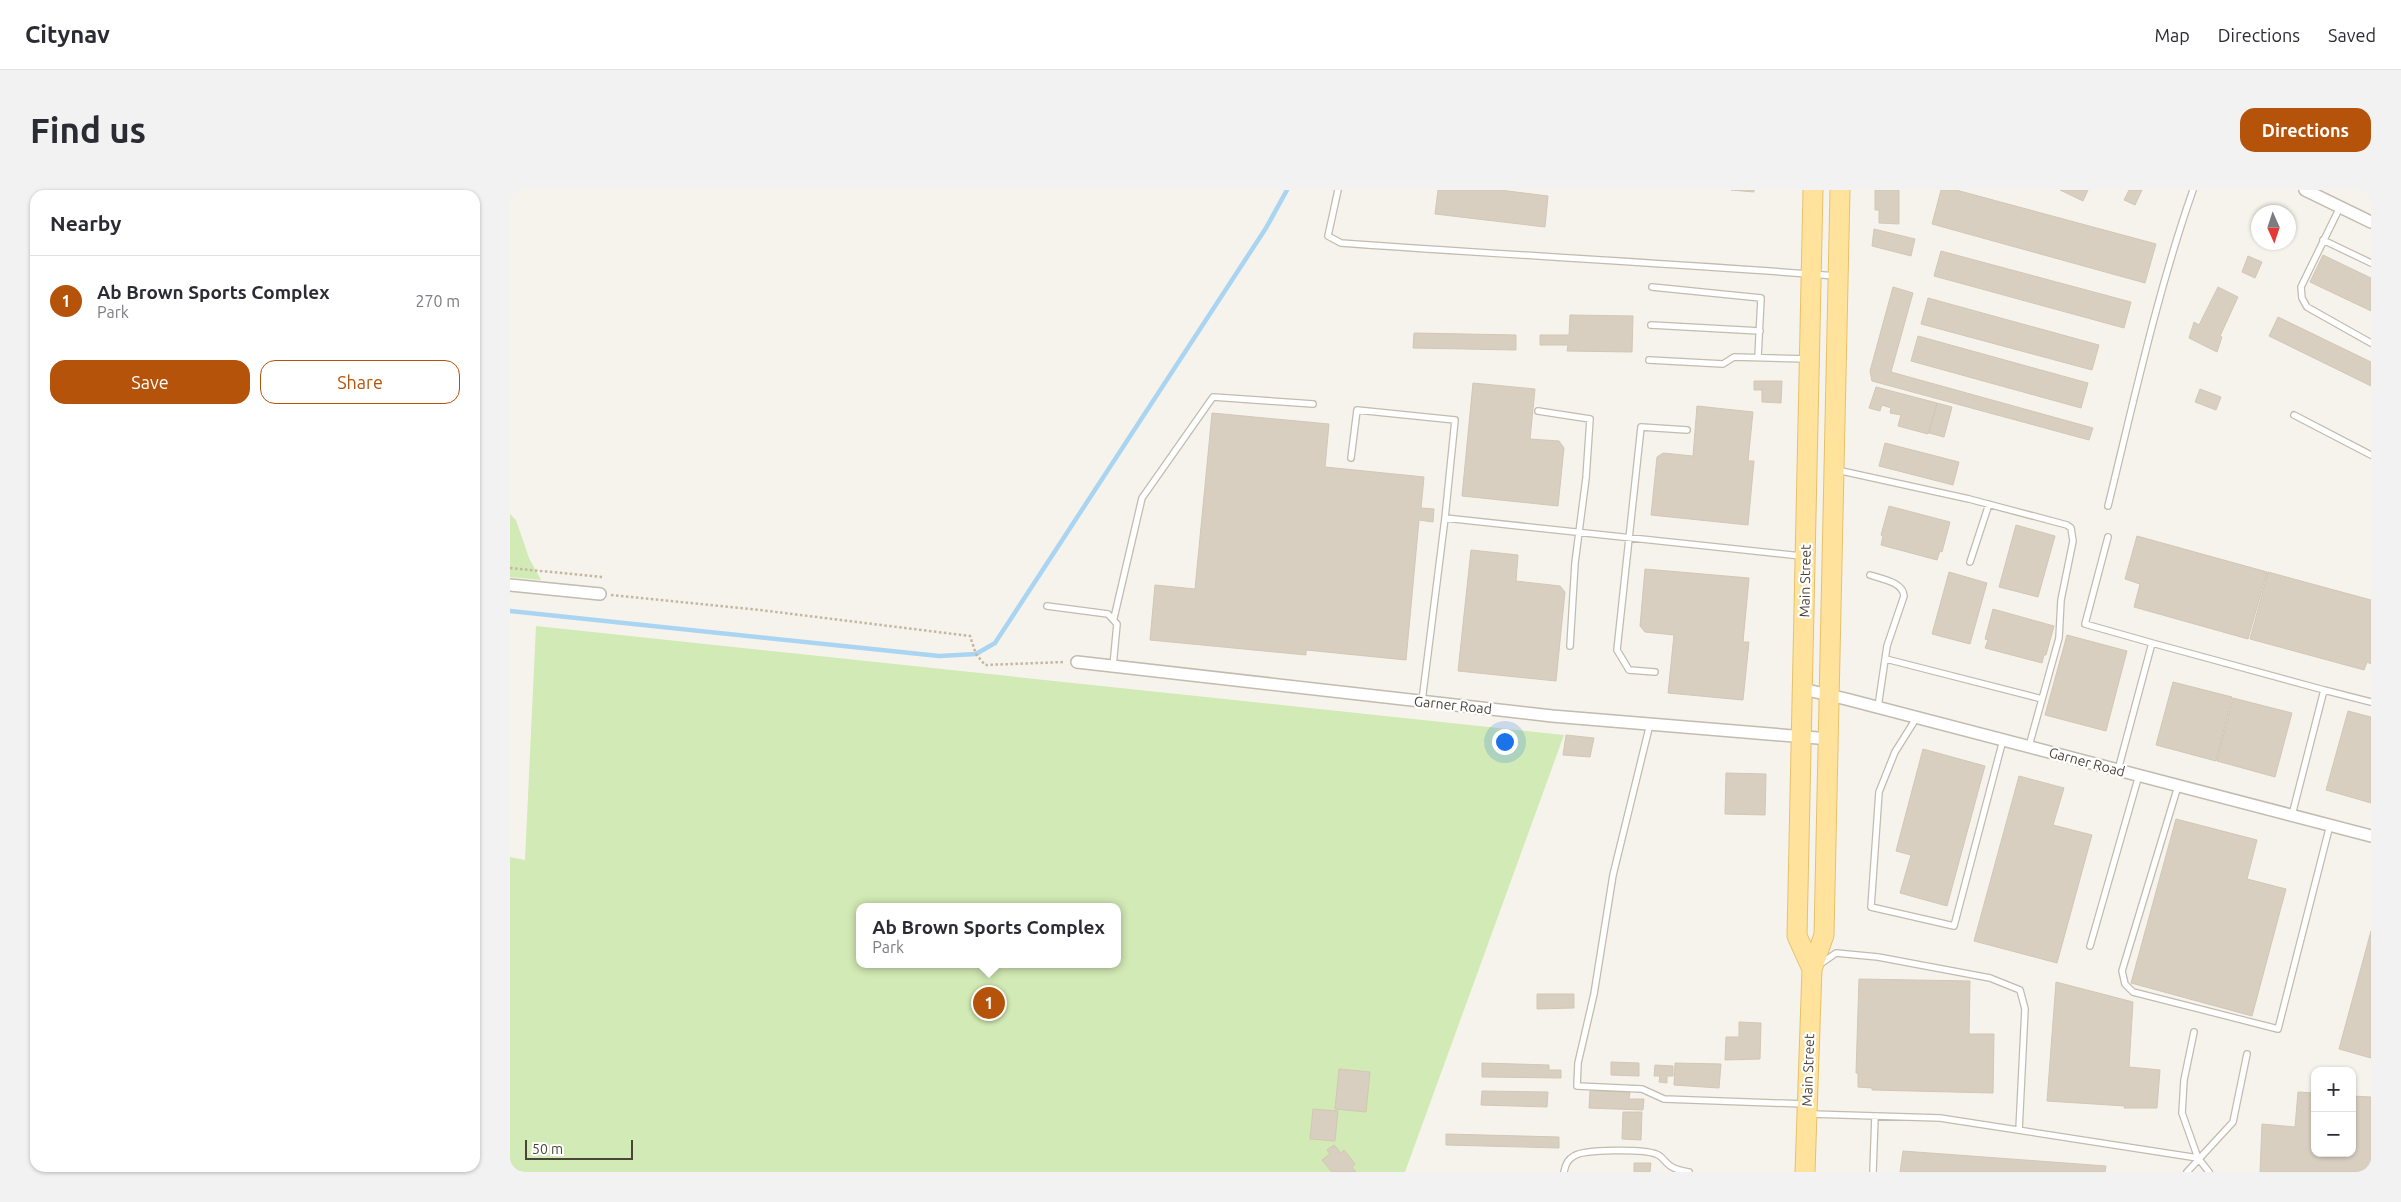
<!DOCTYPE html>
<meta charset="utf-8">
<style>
:root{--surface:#fff;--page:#f2f2f3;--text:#2b2b33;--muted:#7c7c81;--line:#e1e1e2;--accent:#b45309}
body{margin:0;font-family:Ubuntu,sans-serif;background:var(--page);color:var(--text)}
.controls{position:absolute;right:15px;bottom:15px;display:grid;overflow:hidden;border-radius:10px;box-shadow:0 1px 4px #0004}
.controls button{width:45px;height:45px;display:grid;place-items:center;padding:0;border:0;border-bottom:1px solid var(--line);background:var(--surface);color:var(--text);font:25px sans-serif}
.compass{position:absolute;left:1741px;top:15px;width:45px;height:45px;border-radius:50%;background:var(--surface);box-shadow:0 1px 4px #0004;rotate:177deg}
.scale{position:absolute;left:15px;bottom:12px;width:108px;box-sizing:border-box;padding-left:5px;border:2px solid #4b4439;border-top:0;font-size:14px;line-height:18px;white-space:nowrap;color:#4b4439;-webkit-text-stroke:4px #fff;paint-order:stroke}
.you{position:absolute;left:994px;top:551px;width:18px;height:18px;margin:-12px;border:4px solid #fff;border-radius:50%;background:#1a73e8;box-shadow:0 0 0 8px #1a73e833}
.badge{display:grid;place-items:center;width:32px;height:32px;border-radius:50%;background:var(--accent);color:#fff;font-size:16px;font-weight:700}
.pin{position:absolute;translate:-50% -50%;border:2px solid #fff;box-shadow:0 1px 5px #0006}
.popup{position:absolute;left:346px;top:713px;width:265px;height:65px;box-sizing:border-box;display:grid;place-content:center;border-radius:10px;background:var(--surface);filter:drop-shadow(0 1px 4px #0005);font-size:16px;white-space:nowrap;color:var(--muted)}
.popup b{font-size:19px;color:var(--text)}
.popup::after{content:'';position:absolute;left:50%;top:100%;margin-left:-10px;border:10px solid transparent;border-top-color:var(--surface)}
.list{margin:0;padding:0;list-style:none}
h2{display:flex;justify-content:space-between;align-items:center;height:65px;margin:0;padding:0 20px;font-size:21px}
h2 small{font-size:16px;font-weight:400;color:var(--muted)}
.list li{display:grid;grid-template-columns:32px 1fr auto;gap:15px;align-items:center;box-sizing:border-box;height:90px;padding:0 20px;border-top:1px solid var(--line)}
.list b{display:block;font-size:19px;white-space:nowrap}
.list p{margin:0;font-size:16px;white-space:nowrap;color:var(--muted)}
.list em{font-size:16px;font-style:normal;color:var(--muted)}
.actions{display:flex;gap:10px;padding:15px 20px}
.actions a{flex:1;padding:11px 0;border:1px solid var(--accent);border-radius:15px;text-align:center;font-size:18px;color:var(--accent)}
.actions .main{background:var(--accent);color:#fff}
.map{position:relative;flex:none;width:1861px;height:982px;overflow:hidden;border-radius:15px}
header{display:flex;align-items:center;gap:30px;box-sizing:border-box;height:70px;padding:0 25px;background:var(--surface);border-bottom:1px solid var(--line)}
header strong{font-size:24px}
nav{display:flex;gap:28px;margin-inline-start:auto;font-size:18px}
.intro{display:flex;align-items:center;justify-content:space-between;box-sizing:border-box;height:120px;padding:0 30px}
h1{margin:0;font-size:35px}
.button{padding:12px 22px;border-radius:15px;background:var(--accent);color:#fff;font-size:18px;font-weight:700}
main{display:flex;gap:30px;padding:0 30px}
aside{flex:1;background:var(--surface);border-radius:15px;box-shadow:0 1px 4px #0004}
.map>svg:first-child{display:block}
.green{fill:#d2eab5;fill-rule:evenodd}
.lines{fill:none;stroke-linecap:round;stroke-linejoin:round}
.stream{stroke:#a9d4f2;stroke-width:4.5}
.building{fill:#d8cfc1;stroke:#d3c7b4}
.lane-casing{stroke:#c2bbae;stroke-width:8}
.street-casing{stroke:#c2bbae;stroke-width:14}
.primary-casing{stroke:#e6c16a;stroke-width:21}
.path{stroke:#c4b79f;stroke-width:2.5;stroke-dasharray:2.5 2.5;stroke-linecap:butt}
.lane{stroke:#fff;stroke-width:5.5}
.street{stroke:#fff;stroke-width:11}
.primary{stroke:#ffe39c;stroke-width:19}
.labels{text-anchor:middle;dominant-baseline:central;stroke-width:4.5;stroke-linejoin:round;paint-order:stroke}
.street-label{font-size:14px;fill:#4b4439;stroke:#fff}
</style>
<header>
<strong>Citynav</strong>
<nav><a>Map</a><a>Directions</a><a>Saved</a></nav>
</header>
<div class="intro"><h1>Find us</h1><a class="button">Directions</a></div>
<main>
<aside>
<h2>Nearby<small></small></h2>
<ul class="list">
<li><span class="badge">1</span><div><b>Ab Brown Sports Complex</b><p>Park</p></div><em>270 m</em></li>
</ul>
<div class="actions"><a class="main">Save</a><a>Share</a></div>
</aside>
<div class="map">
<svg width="1861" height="982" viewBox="0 0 1861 982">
<rect width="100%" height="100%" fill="#f6f3ec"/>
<path class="green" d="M 0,324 L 6,330 L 19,368 L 31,390 L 0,387 Z
M 26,436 L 1054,545 L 895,982 L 0,982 L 0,667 L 15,670 ZM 350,717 L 608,717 L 608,774 L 350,774 Z"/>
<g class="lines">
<path class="stream" d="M 0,421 L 429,466 L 466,464 L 485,453 L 756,38 L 777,0"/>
</g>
<path class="building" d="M 928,0 L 990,0 L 1038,6 L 1035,37 L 925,24 Z
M 1221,0 L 1244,0 L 1244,2 Z
M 1365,0 L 1389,0 L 1389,34 L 1369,33 L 1369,20 L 1365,20 Z
M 1431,0 L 1446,0 L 1646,54 L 1635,93 L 1422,34 Z
M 1550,0 L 1578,0 L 1573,11 Z
M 1619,0 L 1632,0 L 1625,15 L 1614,10 Z
M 1778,29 L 1784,32 L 1778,44 Z
M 1364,39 L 1405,49 L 1401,66 L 1362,56 Z
M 1431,61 L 1621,112 L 1614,138 L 1424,86 Z
M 1813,65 L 1861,88 L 1861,121 L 1800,92 Z
M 1738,66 L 1752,72 L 1745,88 L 1732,82 Z
M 1383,97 L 1403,103 L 1381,182 L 1583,238 L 1579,250 L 1362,191 L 1360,181 Z
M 1708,97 L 1728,107 L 1710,146 L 1712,147 L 1707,162 L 1679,148 L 1684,132 L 1689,135 Z
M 1418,108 L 1589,155 L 1582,180 L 1411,134 Z
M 1060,125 L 1123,126 L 1122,162 L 1057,161 L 1058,155 L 1030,155 L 1030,145 L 1059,145 Z
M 1768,127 L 1861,172 L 1861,196 L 1759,146 Z
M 904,143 L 1006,145 L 1006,160 L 903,158 Z
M 1408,146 L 1578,193 L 1571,218 L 1401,171 Z
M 1244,191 L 1272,191 L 1271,213 L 1252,212 L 1252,200 L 1244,200 Z
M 963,193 L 1025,199 L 1020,249 L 1049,251 L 1054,258 L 1048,316 L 952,306 Z
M 1366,197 L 1427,213 L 1418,244 L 1388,236 L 1391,225 L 1380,223 L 1381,218 L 1372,215 L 1370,221 L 1359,218 Z
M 1690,199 L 1711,207 L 1706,220 L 1685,212 Z
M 1427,213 L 1442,217 L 1434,247 L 1419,243 Z
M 1187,216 L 1243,222 L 1238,271 L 1244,271 L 1238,335 L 1141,325 L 1147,267 L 1153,263 L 1183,266 Z
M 702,223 L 819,234 L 815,277 L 914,287 L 911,318 L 924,319 L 923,332 L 909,330 L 896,470 L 796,460 L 796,465 L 640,450 L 645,395 L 685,399 Z
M 1375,253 L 1449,272 L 1443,295 L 1369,276 Z
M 1379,316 L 1440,332 L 1432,362 L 1430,361 L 1427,370 L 1371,355 L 1373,346 L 1371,345 Z
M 1506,335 L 1545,346 L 1528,407 L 1489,397 Z
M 1627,346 L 1757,382 L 1738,449 L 1624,417 L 1630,394 L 1615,389 Z
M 961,360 L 1008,365 L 1006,391 L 1050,396 L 1055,402 L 1046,491 L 948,481 Z
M 1135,379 L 1239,388 L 1233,452 L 1239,452 L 1233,510 L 1158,503 L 1164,445 L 1135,442 L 1130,436 Z
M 1439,382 L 1477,393 L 1460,454 L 1422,444 Z
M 1758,382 L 1861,410 L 1861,474 L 1857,472 L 1854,480 L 1740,449 Z
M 1483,419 L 1544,436 L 1536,465 L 1534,465 L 1532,473 L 1475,458 L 1478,450 L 1475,449 Z
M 1557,445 L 1617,461 L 1596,541 L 1535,525 Z
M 1663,492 L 1722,507 L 1706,571 L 1646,555 Z
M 1723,508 L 1782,523 L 1765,587 L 1707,571 Z
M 1838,521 L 1861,527 L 1861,613 L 1816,600 Z
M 1056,545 L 1084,548 L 1080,567 L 1053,565 Z
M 1413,559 L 1475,576 L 1437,716 L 1390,703 L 1401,665 L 1386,661 Z
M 1216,583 L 1256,584 L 1255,625 L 1215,624 Z
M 1509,586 L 1554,598 L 1543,635 L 1582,645 L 1547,773 L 1464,751 Z
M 1666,629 L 1747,650 L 1737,689 L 1776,699 L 1742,826 L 1621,793 Z
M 1861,741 L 1861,868 L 1829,859 Z
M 1349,789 L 1460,791 L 1459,844 L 1484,844 L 1483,903 L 1362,900 L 1362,898 L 1348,897 L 1348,883 L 1346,883 Z
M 1546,792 L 1623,812 L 1619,877 L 1650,880 L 1647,918 L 1614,918 L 1615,916 L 1537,911 Z
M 1027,804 L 1064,804 L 1064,818 L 1027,819 Z
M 1229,832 L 1251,833 L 1250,869 L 1215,870 L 1216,847 L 1229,847 Z
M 1101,872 L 1129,873 L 1129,886 L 1101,885 Z
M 972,873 L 1039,875 L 1039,880 L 1051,880 L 1051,888 L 972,887 Z
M 1165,873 L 1211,874 L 1209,898 L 1164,895 Z
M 1145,875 L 1163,876 L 1163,886 L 1157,886 L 1157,893 L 1149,892 L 1150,886 L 1144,886 Z
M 829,879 L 860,882 L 856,922 L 825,919 Z
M 972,901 L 1038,902 L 1037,917 L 971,915 Z
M 1080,901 L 1120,902 L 1119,909 L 1134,909 L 1133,920 L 1079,918 Z
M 1788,902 L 1805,903 L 1805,963 L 1842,963 L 1842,906 L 1861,907 L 1861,982 L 1750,982 L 1752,934 L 1785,937 Z
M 803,919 L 828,921 L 825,951 L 800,949 Z
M 1113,922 L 1132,922 L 1131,950 L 1112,949 Z
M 936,944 L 1049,947 L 1049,958 L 936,955 Z
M 824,955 L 831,963 L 834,960 L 845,974 L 842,977 L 846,982 L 822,982 L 812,970 L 820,964 L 817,960 Z
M 1393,961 L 1596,976 L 1595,982 L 1390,982 Z
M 1124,973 L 1141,973 L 1140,982 L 1124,982 Z"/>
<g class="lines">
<g class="lane-casing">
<path id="lane" d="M 828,0 L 818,46 L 831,53 C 996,65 1161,73 1326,86
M 1830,17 L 1791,97 L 1792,108 L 1797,117 L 1861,153
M 1813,50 L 1861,73
M 1142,97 L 1251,108 L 1248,167
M 1141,135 L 1250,141
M 1139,170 L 1213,174 L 1224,167 L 1298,169
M 1028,221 L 1080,229 L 1076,288 L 1065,373 L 1060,456
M 1784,225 L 1861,265
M 841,268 L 847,220 L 945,230 L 935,328
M 1327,280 L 1459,309 L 1557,335 L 1561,338 L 1563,351 L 1551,410 L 1549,448 L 1519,556
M 1598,316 C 1624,210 1647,103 1683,0
M 1598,347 L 1575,434 L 1642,453
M 1460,372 L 1479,314
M 1360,385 C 1372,389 1393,392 1394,406 L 1377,456 L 1368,517
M 537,416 L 598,424 L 607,434 L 603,476
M 604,428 L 632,308 L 703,207 L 803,214
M 1376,469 L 1532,509
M 1145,482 L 1119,480 L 1107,460 L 1131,237 L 1177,240
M 1814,500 L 1861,512
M 912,511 L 935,328 L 1291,366
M 1407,527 L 1385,562 L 1369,602 L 1361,717 L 1444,736 L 1493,550
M 1140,534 L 1103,685 L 1084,804 L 1068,873 L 1067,896 L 1132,899 L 1154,909 L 1294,914
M 1608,580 L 1642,453 L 1814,500 L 1782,625
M 1668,596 L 1612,781 L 1615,794 L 1623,802 L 1768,839 L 1820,635
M 1580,756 L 1629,585
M 1309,775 L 1326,763 L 1368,767 L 1480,788 L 1510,800 L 1515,819 L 1509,940
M 1684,842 L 1674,890 L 1672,923 L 1688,968
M 1301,924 L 1430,928 L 1688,968 L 1699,982
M 1054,982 C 1055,976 1058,969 1064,966 C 1074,959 1134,959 1146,964 C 1153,966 1156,975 1164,978 C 1168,980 1174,981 1179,982
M 1363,982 L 1365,926
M 1677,982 L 1723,932 L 1737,864"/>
</g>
<g class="street-casing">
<path id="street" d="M 1795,0 L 1861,32
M 0,395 L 90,404
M 567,472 L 1042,526 L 1320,549
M 1293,499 L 1336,509 L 1861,646"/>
</g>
<g class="primary-casing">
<path id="primary" d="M 1302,779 L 1287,746 L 1303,0
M 1295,982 L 1302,779 L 1314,745 L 1330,0"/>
</g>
<path class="path" d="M 0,378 L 93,387
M 101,405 L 250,420 L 460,446 L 466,464 L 475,475 L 555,472"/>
<use href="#lane" class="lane"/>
<use href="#street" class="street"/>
<use href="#primary" class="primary"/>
</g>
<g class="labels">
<g class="street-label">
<text transform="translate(1295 391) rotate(-89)">Main Street</text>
<text transform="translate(943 515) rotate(6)">Garner Road</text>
<text transform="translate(1577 572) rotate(15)">Garner Road</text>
<text transform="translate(1298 880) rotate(-88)">Main Street</text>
</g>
</g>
</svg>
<div class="controls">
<button>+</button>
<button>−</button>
</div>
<svg class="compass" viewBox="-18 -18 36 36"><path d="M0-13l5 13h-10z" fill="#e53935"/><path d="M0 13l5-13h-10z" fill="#7c7c81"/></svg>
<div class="scale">50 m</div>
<div class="you"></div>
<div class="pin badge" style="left:479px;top:813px">1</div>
<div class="popup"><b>Ab Brown Sports Complex</b>Park</div>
</div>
</main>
